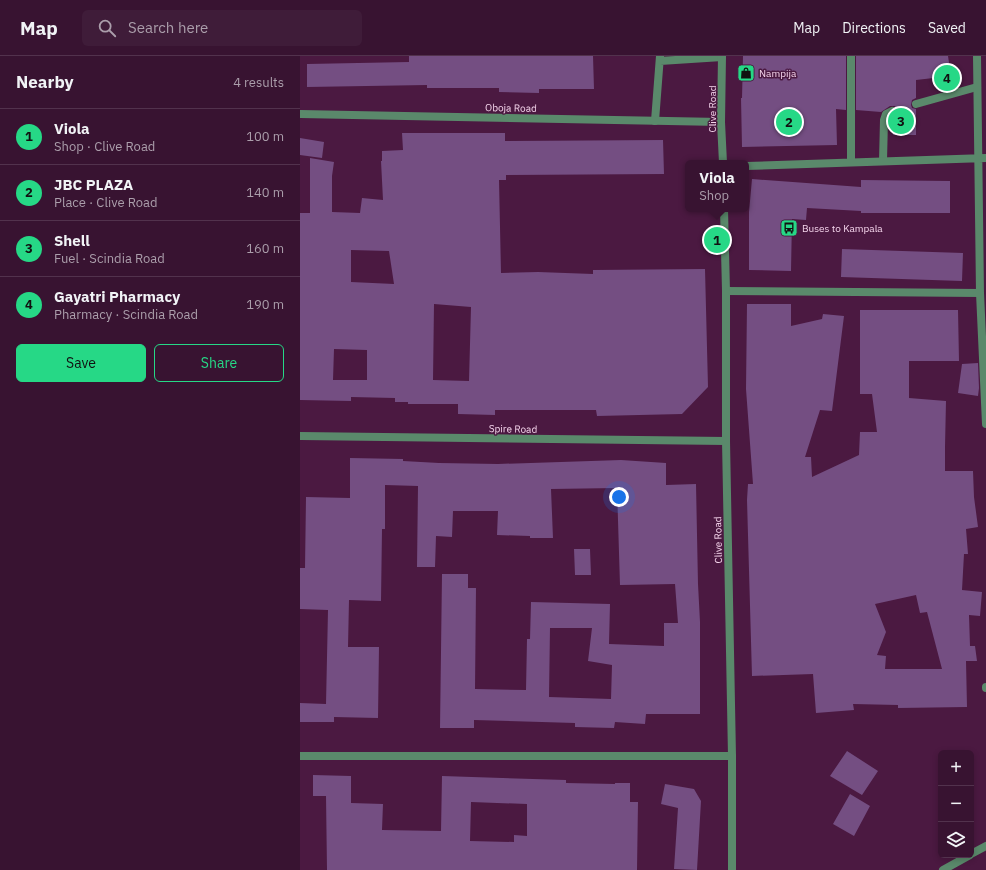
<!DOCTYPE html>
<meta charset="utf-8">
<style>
:root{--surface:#381331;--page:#3f1c39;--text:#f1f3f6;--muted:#ab9eab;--line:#52324d;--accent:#26d886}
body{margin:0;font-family:"IBM Plex Sans",sans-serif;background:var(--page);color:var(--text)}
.controls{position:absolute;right:12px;bottom:12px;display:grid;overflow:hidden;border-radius:6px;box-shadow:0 2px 6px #0003}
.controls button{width:36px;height:36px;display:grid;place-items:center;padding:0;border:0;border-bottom:1px solid var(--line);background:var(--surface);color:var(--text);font:20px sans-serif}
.you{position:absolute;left:319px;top:441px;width:14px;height:14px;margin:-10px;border:3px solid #fff;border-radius:50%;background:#1a73e8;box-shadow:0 0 0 6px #1a73e833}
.badge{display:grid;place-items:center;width:26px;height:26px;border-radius:50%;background:var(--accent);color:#111;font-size:13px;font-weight:700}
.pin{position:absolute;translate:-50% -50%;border:2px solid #fff;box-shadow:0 1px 4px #0006}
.popup{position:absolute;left:385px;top:104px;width:64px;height:52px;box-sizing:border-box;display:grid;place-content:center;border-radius:6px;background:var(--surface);filter:drop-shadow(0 1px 3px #0005);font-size:13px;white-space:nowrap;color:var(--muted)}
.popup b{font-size:15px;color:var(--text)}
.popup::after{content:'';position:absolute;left:50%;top:100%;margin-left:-8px;border:8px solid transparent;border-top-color:var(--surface)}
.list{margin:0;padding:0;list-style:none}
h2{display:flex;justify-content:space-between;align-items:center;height:52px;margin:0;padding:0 16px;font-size:17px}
h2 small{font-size:13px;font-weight:400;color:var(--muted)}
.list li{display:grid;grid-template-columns:26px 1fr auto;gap:12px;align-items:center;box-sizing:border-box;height:56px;padding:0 16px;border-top:1px solid var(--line)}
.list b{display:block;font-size:15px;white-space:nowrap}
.list p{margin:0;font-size:13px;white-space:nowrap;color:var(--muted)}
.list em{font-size:13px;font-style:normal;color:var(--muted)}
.actions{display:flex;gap:8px;padding:12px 16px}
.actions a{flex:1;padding:9px 0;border:1px solid var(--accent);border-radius:6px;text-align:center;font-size:14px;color:var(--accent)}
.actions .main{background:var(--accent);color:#111}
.icon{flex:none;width:22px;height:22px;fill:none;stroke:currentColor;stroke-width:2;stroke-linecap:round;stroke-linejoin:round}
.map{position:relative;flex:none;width:686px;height:814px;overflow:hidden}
header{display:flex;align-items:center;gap:24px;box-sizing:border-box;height:56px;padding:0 20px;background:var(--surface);border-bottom:1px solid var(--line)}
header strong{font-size:19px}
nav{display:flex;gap:22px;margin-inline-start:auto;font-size:14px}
.search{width:280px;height:36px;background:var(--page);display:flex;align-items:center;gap:10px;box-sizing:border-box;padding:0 14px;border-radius:6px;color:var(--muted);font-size:15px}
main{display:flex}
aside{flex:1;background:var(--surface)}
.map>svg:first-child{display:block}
.building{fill:#744e82;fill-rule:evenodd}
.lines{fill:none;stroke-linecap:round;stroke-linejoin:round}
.service{stroke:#5a896b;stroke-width:8}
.minor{stroke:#5a896b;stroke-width:8}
.tertiary{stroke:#5a896b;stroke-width:8}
.labels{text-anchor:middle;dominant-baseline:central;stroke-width:3;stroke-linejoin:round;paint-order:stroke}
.poi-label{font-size:10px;fill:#f5d5ec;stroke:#4b1941;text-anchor:start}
.street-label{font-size:10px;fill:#f5d5ec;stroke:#4b1941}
</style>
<header>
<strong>Map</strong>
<div class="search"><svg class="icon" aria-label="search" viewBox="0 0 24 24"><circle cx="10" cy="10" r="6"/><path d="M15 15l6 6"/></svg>Search here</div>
<nav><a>Map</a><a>Directions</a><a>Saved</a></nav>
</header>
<main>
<aside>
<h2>Nearby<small>4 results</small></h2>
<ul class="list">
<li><span class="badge">1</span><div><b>Viola</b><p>Shop · Clive Road</p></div><em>100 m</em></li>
<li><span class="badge">2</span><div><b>JBC PLAZA</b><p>Place · Clive Road</p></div><em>140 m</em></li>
<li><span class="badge">3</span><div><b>Shell</b><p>Fuel · Scindia Road</p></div><em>160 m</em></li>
<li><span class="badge">4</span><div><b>Gayatri Pharmacy</b><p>Pharmacy · Scindia Road</p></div><em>190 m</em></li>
</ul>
<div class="actions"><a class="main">Save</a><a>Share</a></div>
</aside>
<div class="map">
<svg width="686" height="814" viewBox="0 0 686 814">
<rect width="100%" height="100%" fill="#4b1941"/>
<path class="building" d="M 109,0 L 293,0 L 294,33 L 239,33 L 239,37 L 199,36 L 199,32 L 127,32 L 127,29 L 7,31 L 7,8 L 109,6 Z
M 443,0 L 546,0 L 546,54 L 536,53 L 537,89 L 442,91 L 441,42 L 442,42 Z
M 556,0 L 648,0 L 651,20 L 616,24 L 616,42 L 612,44 L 611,49 L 612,52 L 616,53 L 616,79 L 593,79 L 593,61 L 596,58 L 597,56 L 595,50 L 590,50 L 581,56 L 556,54 Z
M 102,77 L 205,77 L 205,85 L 363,84 L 364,118 L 206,119 L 206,124 L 199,124 L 201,217 L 238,216 L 293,218 L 293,214 L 405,213 L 408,331 L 382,358 L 297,360 L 296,354 L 195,354 L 195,359 L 158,358 L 158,348 L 108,348 L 108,346 L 95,346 L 95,342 L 51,341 L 51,345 L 0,344 L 0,157 L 10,157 L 10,102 L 34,106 L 32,120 L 32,156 L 60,157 L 62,142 L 83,144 L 81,105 L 82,105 L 82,95 L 103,94 ZM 51,194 L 89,195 L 94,228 L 51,226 ZM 134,248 L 171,251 L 169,325 L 133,324 ZM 34,293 L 67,294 L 67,324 L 33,324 Z
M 0,82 L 24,86 L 22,102 L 0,99 Z
M 452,123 L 561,131 L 561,124 L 650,125 L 650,157 L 561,157 L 561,155 L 507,152 L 506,164 L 492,163 L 491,215 L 449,214 L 449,156 Z
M 542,193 L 663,197 L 662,225 L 541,221 Z
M 447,248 L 491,248 L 491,270 L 522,263 L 523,258 L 544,260 L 532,355 L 520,354 L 505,401 L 511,401 L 512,421 L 559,399 L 560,376 L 577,376 L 572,338 L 560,338 L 560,254 L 658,254 L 659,305 L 609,305 L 609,342 L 646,345 L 645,391 L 645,415 L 673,415 L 674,441 L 678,471 L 666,473 L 668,498 L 664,498 L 662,534 L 682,536 L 680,560 L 669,559 L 670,590 L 675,590 L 677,605 L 666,605 L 667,651 L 598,652 L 598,649 L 553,648 L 554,654 L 516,657 L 513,618 L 452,620 L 447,444 L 448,428 L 453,428 L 446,333 ZM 616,539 L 620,557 L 627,556 L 642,613 L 585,613 L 586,600 L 577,599 L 586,576 L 575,548 Z
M 678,307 L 679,332 L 678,340 L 658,337 L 662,308 Z
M 50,402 L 103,403 L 103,405 L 139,407 L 198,408 L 321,404 L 366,407 L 366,429 L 396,428 L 398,528 L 400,566 L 400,658 L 346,658 L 345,668 L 315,666 L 314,672 L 275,671 L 275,667 L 174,664 L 174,672 L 140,672 L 142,518 L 168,518 L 168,532 L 176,532 L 175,633 L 226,634 L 227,583 L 230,583 L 231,546 L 310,548 L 309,588 L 364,590 L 364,567 L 378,567 L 375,528 L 320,529 L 317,432 L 251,433 L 253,482 L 230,482 L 230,480 L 197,479 L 198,455 L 153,455 L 152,481 L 136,480 L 135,511 L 117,511 L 118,430 L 85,429 L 85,473 L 82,473 L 81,545 L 49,544 L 48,591 L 79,591 L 78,662 L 34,661 L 34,666 L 0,666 L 0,647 L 26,648 L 28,554 L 0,553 L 0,512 L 5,512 L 6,441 L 50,442 ZM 250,572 L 292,572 L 288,605 L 312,609 L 311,643 L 249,641 Z
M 274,493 L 290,493 L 291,519 L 275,519 Z
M 547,695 L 578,715 L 562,739 L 530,720 Z
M 13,719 L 51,720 L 51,747 L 83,748 L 82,774 L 141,775 L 142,720 L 266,724 L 266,727 L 315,728 L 315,727 L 330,727 L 330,746 L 338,746 L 337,814 L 27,814 L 26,740 L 13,740 ZM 171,746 L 227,748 L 227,780 L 214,779 L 214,786 L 170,785 Z
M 365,728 L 394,733 L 401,745 L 397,814 L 374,813 L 378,752 L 361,748 Z
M 550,738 L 570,750 L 554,780 L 533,768 Z"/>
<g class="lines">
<path class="service" d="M 360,5 L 422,1
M 616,48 L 677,31
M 355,65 L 360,0
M 583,105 L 584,64 L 586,58 L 592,55"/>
<path class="minor" d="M 677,0 L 680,237 L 686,368
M 0,58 L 421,66
M 551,106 L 551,0
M 446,110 L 686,102
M 426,235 L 680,237
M 0,380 L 426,385
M 686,631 L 686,632
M 0,700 L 432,700"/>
<path class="tertiary" d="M 422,0 L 421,66 L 423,107
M 424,153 L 426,235 L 426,385 L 432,700 L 432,814
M 671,798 L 686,790
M 643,814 L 670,799"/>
</g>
<defs>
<g id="shop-square" transform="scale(0.9)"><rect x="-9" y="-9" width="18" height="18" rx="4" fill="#26d886" stroke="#4b1941"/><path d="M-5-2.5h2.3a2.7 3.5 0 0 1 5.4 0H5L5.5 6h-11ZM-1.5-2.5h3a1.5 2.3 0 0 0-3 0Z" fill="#111"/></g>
<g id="bus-square" transform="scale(0.9)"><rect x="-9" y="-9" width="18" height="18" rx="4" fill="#26d886" stroke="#4b1941"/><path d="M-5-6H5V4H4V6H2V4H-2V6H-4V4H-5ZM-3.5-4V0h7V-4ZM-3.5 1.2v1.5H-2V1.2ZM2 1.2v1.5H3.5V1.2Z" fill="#111"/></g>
</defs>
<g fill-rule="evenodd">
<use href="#shop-square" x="446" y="17"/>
<use href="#bus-square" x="489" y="172"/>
</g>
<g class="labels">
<g class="poi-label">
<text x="459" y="17">Nampija</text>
<text x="502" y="172">Buses to Kampala</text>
</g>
<g class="street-label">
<text transform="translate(211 52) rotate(1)">Oboja Road</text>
<text transform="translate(412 53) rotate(-90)">Clive Road</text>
<text transform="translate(213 373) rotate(1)">Spire Road</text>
<text transform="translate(418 484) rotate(-91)">Clive Road</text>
</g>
</g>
</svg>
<div class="controls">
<button>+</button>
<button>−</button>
<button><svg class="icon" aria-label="layers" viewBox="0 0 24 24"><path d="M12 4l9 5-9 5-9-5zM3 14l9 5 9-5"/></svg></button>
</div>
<div class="you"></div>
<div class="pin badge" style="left:417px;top:184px">1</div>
<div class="popup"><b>Viola</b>Shop</div>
<div class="pin badge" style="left:489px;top:66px">2</div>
<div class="pin badge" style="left:601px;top:65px">3</div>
<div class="pin badge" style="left:647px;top:22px">4</div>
</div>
</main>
